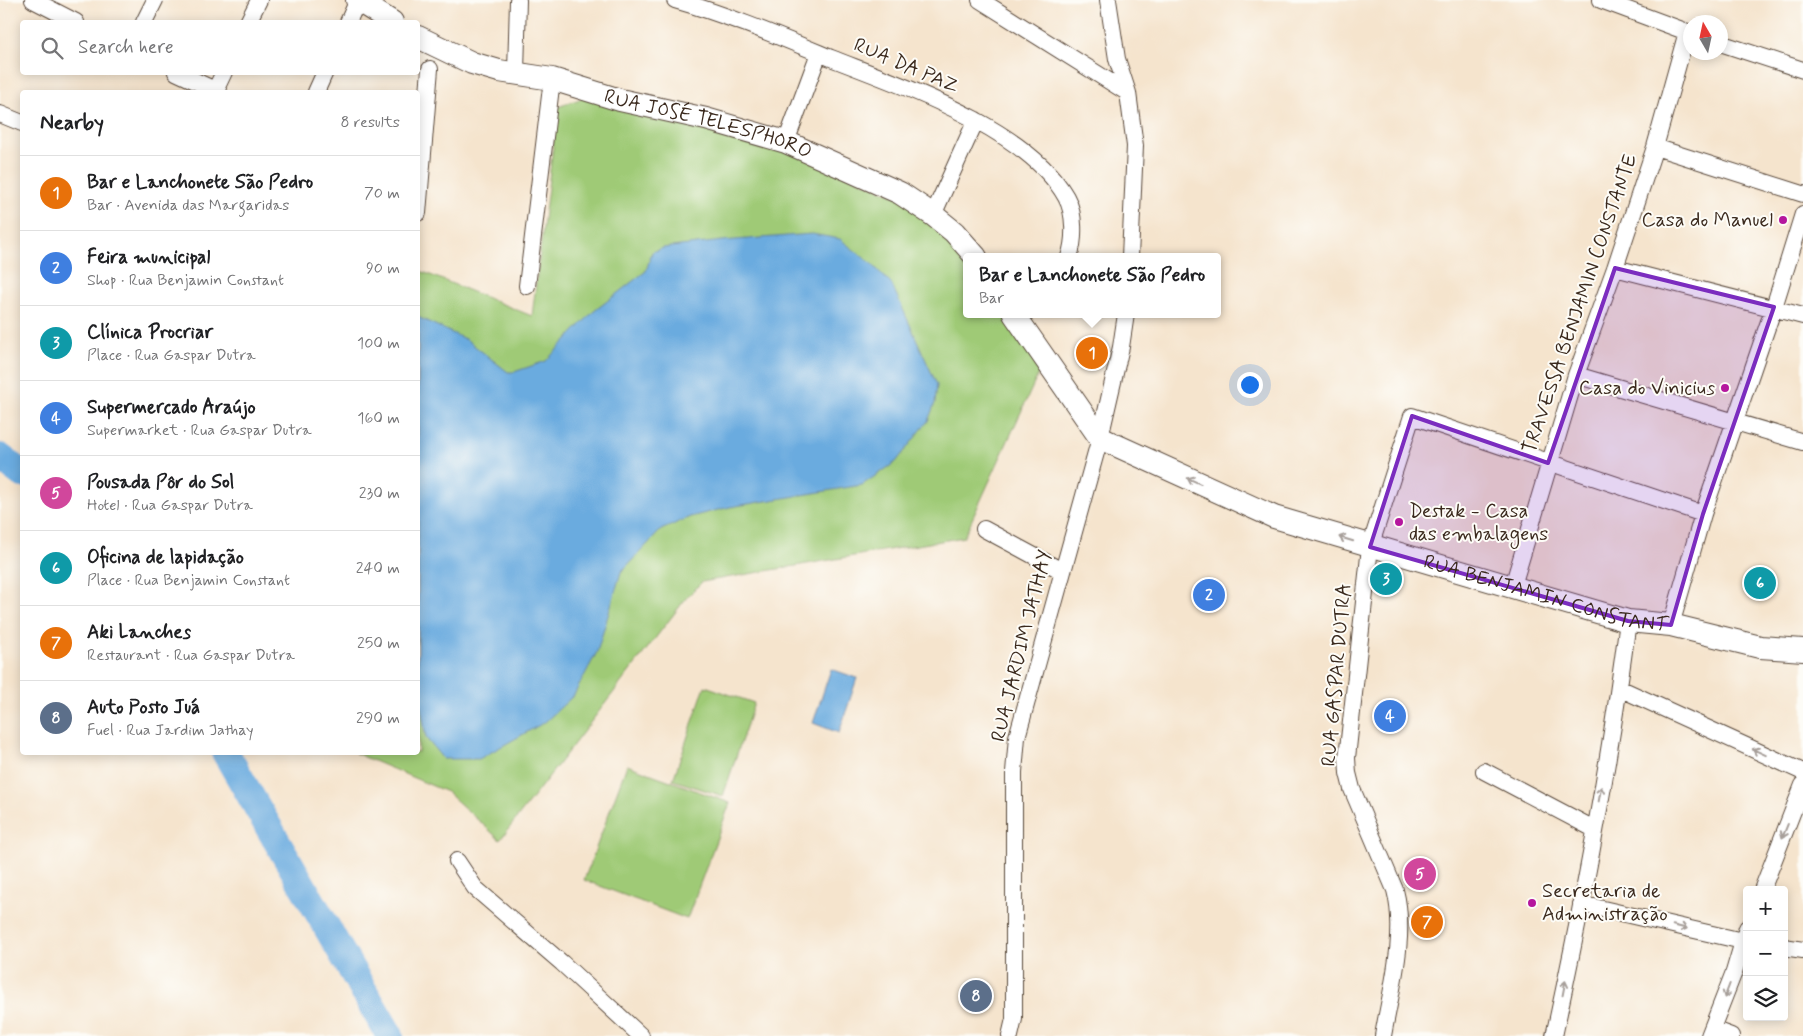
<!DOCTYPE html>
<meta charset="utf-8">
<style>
:root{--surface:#fff;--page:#f2f2f2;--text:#202124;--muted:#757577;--line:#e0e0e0;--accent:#111827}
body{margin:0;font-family:Mynerve,sans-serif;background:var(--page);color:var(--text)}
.controls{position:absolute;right:15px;bottom:15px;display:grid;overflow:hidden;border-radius:5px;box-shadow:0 2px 12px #0003}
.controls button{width:45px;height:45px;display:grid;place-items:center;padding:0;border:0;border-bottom:1px solid var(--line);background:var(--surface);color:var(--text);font:25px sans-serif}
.compass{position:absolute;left:1683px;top:15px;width:45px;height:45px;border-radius:50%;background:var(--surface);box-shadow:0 2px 12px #0003;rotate:351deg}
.you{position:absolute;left:1249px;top:384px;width:18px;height:18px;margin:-12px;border:4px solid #fff;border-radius:50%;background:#1a73e8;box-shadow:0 0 0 8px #1a73e833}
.badge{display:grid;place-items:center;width:32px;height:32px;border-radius:50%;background:var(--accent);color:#fff;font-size:16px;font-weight:700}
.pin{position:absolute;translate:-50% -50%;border:2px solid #fff;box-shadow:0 1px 5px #0006}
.popup{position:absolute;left:963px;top:253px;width:258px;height:65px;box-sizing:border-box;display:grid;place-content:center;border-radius:5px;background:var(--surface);filter:drop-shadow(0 1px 4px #0005);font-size:16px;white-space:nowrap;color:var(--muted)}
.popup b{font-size:19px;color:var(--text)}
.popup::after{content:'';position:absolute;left:50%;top:100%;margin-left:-10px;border:10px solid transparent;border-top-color:var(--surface)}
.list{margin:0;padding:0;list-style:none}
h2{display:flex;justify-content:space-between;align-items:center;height:65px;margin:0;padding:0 20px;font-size:21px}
h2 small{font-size:16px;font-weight:400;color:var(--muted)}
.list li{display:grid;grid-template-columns:32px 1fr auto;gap:15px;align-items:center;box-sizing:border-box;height:75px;padding:0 20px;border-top:1px solid var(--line)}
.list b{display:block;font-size:19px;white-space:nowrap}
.list p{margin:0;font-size:16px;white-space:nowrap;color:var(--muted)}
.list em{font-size:16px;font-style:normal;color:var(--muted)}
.icon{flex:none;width:28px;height:28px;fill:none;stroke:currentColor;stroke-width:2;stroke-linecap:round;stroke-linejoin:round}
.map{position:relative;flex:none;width:1803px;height:1036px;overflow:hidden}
.search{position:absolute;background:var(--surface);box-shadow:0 2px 12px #0003;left:20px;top:20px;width:400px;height:55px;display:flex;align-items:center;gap:12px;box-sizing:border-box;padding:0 18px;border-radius:5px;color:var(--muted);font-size:19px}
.panel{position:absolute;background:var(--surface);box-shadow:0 2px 12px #0003;left:20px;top:90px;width:400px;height:665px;border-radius:5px}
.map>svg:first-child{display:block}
.green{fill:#9fca76;stroke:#6d7a4a}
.water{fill:#6babdf;stroke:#536a7e}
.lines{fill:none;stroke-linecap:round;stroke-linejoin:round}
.river{stroke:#6babdf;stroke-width:28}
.street-casing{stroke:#574638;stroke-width:18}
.secondary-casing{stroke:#574638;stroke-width:24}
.street{stroke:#fff;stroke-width:16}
.secondary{stroke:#fff;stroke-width:22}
.oneway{stroke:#a79f9a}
.marked{fill:#7b2cbf;fill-opacity:0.2;stroke:#7b2cbf;stroke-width:4;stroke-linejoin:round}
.poi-dot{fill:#b5179e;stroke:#fdfcf7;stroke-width:2}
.labels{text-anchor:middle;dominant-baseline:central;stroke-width:4;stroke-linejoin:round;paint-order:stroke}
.street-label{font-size:20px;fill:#3b2a1e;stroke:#fdfcf7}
.poi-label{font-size:20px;fill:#3b2a1e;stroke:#fdfcf7;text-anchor:end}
</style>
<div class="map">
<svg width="1803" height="1036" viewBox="0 0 1803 1036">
<rect width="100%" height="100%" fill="#fdfcf7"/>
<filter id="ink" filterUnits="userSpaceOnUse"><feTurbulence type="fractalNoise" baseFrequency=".02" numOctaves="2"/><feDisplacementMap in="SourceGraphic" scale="10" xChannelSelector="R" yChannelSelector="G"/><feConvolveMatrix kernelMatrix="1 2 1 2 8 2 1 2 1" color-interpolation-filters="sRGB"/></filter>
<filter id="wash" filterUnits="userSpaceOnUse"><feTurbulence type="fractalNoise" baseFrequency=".0096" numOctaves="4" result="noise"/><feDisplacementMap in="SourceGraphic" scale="20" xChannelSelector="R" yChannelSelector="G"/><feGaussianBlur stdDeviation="1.12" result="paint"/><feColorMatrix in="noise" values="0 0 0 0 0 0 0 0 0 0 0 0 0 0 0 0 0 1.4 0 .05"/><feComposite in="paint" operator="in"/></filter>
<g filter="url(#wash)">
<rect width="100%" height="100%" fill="#f5e4cd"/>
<path class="green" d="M 585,97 L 778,146 L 903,199 L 967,257 L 967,314 L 1009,314 L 1042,366 L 964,537 L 702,582 L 687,597 L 500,840 L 447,792 L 355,753 L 418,752 L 418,270 L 532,316 L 558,107 Z
M 705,686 L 754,703 L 723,796 L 673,780 Z
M 627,765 L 730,803 L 687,919 L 584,880 Z"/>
<path class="water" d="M 812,234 L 840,239 L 872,264 L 892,285 L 937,385 L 935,403 L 928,421 L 896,462 L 862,485 L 730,507 L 690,517 L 661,530 L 621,572 L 597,652 L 574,695 L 545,722 L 479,759 L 443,759 L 426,738 L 418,690 L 418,317 L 467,340 L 508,372 L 514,372 L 546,361 L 593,312 L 646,271 L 652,252 L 663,248 L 722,241 Z
M 831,669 L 857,678 L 839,733 L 813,723 Z"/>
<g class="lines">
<path class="river" d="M 0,457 L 22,474
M 225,752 L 390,1036"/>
</g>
</g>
<g filter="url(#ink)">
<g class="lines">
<g class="street-casing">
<path id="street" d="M 33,0 L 76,22
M 675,0 C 728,15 780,37 831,58 C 902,86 1027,128 1066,197 C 1075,213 1075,240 1069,257
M 980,0 L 1128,93
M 1108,0 L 1117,59 L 1128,93 L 1135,146 L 1130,257
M 1601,0 L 1690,33
M 144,22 L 155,0
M 248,22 L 259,0
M 348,22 L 358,0
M 1720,43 L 1803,70
M 176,72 L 219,92
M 516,72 L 518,0
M 215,91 L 224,72
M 316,92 L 325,72
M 0,114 L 22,123
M 786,142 L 819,53
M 1655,147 L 1803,194
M 418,213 L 430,69
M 933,215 L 976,120
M 1615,268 L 1803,316
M 527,286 L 552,79
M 1576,375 L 1803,442
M 984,529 L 1062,571
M 1512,589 L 1576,375 L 1615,268 L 1655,147 L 1687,32
M 1671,625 L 1703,514 L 1774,307 L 1803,214
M 1619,688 L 1803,772
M 1484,771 L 1594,829
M 457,861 L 475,888 L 562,963 L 641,1036
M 1762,890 L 1803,785
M 1581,904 L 1747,942
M 1784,947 L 1803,950
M 1712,1029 L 1731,1036
M 1010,1036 L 1014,1019 L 1014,772 L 1017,737 L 1100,438 L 1121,347 L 1126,314
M 1383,1036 C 1391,989 1407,936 1395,890 L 1352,789 L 1348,773 L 1347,758 L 1370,547 L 1412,416 L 1703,514
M 1554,1036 C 1584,899 1610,760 1628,621
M 1709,1036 L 1734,972 L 1747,928"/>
</g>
<g class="secondary-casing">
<g id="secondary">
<path d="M 357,0 L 392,22"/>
<path id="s1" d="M 418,37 L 472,63 L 499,71 L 552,79 L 620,100 L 706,119 L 786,142 L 900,193 L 933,215 L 954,232 L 976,257"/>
<path id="s2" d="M 1014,314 L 1100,438 L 1274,517 L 1628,621 L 1671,625 L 1760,647 L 1803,650"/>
</g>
</g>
<use href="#street" class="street"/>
<use href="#secondary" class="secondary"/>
</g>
<defs><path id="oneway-shaft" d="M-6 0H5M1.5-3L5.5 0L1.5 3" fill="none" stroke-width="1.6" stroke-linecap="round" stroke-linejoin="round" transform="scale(1.25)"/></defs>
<g class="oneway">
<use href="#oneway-shaft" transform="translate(1194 481) rotate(-156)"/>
<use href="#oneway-shaft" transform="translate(1346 539) rotate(-163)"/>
<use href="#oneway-shaft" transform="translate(1759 752) rotate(-155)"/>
<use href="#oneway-shaft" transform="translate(1600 794) rotate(-80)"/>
<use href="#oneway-shaft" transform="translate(1785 831) rotate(112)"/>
<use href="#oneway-shaft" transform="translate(1680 927) rotate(13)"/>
<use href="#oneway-shaft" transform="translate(1564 988) rotate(-79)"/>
<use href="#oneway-shaft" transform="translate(1727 991) rotate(111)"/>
</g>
</g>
<path class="marked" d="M 1615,268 L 1774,307 L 1703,514 L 1671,625 L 1628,621 L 1370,547 L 1412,416 L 1548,463 Z"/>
<g class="poi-dot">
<circle cx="1783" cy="220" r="5"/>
<circle cx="1725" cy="388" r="5"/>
<circle cx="1399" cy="522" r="5"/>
<circle cx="1532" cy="903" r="5"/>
</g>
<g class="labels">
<g class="street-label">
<text transform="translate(906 66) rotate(23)">RUA DA PAZ</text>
<text stroke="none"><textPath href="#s1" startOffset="304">RUA JOSÉ TELESPHORO</textPath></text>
<text transform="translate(1580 304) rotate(-71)">TRAVESSA BENJAMIN CONSTANTE</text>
<text stroke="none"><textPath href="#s2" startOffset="625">RUA BENJAMIN CONSTANT</textPath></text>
<text transform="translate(1022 646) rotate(-76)">RUA JARDIM JATHAY</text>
<text transform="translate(1337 675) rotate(-85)">RUA GASPAR DUTRA</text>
</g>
<g class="poi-label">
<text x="1773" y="220">Casa do Manuel</text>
<text x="1715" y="388">Casa do Vinicius</text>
<text x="1409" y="511" text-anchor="start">Destak - Casa<tspan x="1409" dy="23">das embalagens</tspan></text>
<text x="1542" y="891" text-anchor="start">Secretaria de<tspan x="1542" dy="23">Administração</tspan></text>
</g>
</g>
</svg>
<div class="controls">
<button>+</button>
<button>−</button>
<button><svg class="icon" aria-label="layers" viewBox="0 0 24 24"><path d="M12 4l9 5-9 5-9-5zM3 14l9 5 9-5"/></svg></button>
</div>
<svg class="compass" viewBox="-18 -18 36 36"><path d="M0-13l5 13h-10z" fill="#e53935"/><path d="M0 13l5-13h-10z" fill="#757577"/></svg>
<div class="you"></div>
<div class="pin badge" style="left:1092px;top:353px;background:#e8710a">1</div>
<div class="popup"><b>Bar e Lanchonete São Pedro</b>Bar</div>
<div class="pin badge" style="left:1209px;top:595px;background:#3f7fe0">2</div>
<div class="pin badge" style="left:1386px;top:579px;background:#0f9aa8">3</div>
<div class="pin badge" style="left:1390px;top:716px;background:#3f7fe0">4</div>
<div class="pin badge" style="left:1420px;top:874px;background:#d1479c">5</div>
<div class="pin badge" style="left:1760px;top:583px;background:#0f9aa8">6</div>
<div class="pin badge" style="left:1427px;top:922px;background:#e8710a">7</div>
<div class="pin badge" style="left:976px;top:996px;background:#5c6f8a">8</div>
<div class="search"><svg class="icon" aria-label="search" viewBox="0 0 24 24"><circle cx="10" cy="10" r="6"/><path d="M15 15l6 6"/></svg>Search here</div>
<section class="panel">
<h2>Nearby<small>8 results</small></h2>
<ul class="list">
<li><span class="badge" style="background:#e8710a">1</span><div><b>Bar e Lanchonete São Pedro</b><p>Bar · Avenida das Margaridas</p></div><em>70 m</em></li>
<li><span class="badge" style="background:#3f7fe0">2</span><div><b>Feira municipal</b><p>Shop · Rua Benjamin Constant</p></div><em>90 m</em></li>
<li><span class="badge" style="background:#0f9aa8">3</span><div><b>Clínica Procriar</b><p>Place · Rua Gaspar Dutra</p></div><em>100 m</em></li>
<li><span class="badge" style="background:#3f7fe0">4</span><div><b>Supermercado Araújo</b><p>Supermarket · Rua Gaspar Dutra</p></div><em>160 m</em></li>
<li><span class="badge" style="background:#d1479c">5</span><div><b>Pousada Pôr do Sol</b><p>Hotel · Rua Gaspar Dutra</p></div><em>230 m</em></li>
<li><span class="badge" style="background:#0f9aa8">6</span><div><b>Oficina de lapidação</b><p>Place · Rua Benjamin Constant</p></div><em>240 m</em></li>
<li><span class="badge" style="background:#e8710a">7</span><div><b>Aki Lanches</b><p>Restaurant · Rua Gaspar Dutra</p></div><em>250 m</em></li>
<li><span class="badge" style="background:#5c6f8a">8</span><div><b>Auto Posto Juá</b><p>Fuel · Rua Jardim Jathay</p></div><em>290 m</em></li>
</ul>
</section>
</div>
